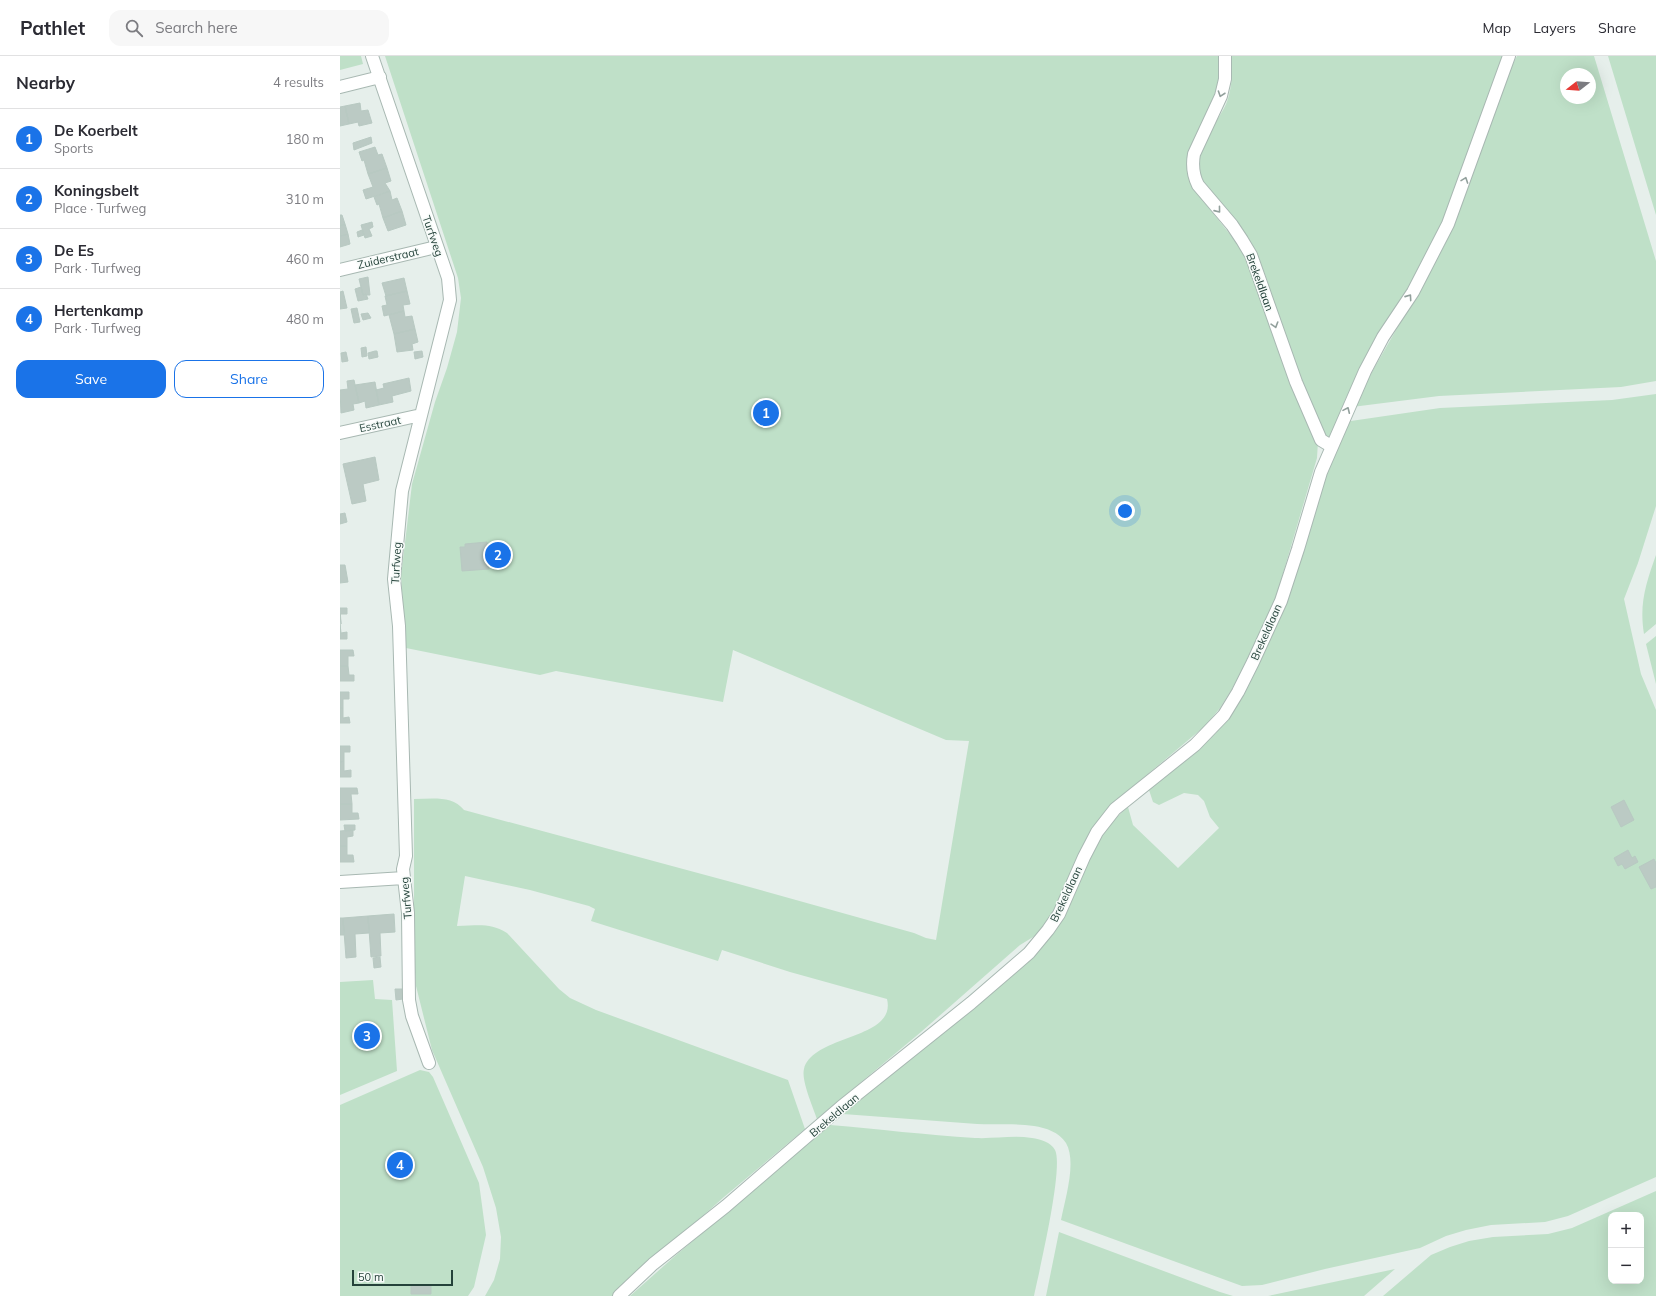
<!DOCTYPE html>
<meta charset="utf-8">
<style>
:root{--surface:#fff;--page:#f7f7f7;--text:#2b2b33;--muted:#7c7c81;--line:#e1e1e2;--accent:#1a73e8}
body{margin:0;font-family:Mulish,sans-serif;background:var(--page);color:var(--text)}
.controls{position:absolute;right:12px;bottom:12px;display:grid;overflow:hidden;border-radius:8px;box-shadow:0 4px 16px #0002}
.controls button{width:36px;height:36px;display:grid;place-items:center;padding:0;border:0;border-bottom:1px solid var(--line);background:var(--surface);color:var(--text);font:20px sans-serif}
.compass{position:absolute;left:1220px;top:12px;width:36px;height:36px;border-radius:50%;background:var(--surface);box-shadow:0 4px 16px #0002;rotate:253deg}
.scale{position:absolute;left:12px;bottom:10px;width:101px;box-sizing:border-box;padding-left:4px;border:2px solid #24423a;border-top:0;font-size:11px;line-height:14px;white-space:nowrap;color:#24423a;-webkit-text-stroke:3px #f7fbf9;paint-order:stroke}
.you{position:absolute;left:785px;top:455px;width:14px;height:14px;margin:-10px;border:3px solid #fff;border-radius:50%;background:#1a73e8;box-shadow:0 0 0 6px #1a73e833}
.badge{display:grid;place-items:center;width:26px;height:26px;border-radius:50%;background:var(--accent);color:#fff;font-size:13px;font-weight:700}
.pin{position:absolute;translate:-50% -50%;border:2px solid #fff;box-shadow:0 1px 4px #0006}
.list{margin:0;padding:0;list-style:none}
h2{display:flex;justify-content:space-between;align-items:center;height:52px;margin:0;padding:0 16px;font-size:17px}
h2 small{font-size:13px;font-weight:400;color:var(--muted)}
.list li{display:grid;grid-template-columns:26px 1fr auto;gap:12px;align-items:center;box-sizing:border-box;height:60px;padding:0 16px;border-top:1px solid var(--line)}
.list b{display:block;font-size:15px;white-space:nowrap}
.list p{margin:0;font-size:13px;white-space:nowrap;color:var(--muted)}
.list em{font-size:13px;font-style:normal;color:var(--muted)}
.actions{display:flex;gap:8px;padding:12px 16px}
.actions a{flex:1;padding:9px 0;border:1px solid var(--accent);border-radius:12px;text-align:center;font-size:14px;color:var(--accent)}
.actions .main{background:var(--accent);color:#fff}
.icon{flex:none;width:22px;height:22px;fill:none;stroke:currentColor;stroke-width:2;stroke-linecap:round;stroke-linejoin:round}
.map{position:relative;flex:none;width:1316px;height:1240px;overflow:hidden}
header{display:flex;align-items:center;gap:24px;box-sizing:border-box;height:56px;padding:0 20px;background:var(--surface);border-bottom:1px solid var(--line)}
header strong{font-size:19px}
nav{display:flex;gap:22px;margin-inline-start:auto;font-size:14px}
.search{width:280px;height:36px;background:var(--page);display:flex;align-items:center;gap:10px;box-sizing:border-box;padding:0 14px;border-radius:12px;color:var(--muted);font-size:15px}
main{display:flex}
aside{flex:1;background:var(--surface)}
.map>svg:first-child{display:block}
.green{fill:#bfe0c8;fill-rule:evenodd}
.building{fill:#bbcac4;stroke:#b8c9c2}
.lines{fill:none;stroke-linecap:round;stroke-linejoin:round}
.minor-casing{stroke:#a8b8b2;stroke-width:14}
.minor{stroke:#fff;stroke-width:12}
.oneway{stroke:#92a09c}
.labels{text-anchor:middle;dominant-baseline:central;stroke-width:3;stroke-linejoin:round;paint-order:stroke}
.street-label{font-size:11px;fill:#24423a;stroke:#f7fbf9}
</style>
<header>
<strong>Pathlet</strong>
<div class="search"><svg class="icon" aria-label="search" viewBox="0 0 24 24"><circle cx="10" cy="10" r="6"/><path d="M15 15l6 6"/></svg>Search here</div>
<nav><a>Map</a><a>Layers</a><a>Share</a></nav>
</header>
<main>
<aside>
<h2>Nearby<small>4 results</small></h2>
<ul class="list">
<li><span class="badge">1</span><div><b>De Koerbelt</b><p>Sports</p></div><em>180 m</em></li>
<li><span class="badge">2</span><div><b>Koningsbelt</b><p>Place · Turfweg</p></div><em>310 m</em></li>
<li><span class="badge">3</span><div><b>De Es</b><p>Park · Turfweg</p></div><em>460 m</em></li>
<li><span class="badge">4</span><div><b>Hertenkamp</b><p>Park · Turfweg</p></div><em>480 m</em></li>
</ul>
<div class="actions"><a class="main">Save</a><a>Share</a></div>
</aside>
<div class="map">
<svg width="1316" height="1240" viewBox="0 0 1316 1240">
<rect width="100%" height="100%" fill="#e6efeb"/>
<path class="green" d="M 0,0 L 21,0 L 23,8 L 0,14 Z
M 45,0 L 881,0 L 878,35 L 850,94 L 847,109 L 849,121 L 857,137 L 900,191 L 909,205 L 937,290 L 978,385 L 977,402 L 934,548 L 901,618 L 880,652 L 865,670 L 790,733 L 764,757 L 747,782 L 715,855 L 698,878 L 680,889 L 581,976 L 477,1063 C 473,1051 461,1024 464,1013 C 473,978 557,984 547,943 L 450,916 L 382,894 L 378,905 L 251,865 L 255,853 L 249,850 L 190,834 L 125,820 L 117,870 C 137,870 149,866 167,877 L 219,933 L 230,942 L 256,954 L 448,1024 L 465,1073 L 384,1141 L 273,1240 L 145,1240 L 154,1224 L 160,1203 L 161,1181 L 156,1152 L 143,1111 L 92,994 L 76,930 L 74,903 L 74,743 C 92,743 112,739 124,754 L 395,827 L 574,877 L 586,882 L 596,884 L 629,685 L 606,684 L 393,594 L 383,646 L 216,615 L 200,619 L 66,592 L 61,520 L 72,428 L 95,346 L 107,312 L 117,276 L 121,242 L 118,222 Z
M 891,0 L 1165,0 L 1113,146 L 1075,220 L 1026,302 L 1005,344 L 995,374 L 991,381 L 987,382 L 983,380 C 970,349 955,317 944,285 C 934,254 930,220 912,191 C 900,173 861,134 858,115 C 852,84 883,66 889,39 C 892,27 893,13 891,0 Z
M 1177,0 L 1254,0 L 1316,205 L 1316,325 L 1281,331 L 1099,340 L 1012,351 L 1104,190 L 1121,149 L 1166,22 ZM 1226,18 L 1250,18 L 1250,42 L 1226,42 Z
M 1268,0 L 1316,0 L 1316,159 Z
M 1316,338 L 1316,450 L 1298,507 L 1284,543 L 1301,618 L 1316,654 L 1316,1121 L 1228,1160 L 1205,1166 L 1151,1169 L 1126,1174 L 1106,1180 L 1080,1192 L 985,1213 L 922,1229 L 902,1230 L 721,1164 C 725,1143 737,1106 726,1087 C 719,1076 706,1072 694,1070 C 676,1067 656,1069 637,1068 C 592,1065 548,1061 503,1058 L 676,916 C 691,902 708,887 719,869 C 724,862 726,854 730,847 C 746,812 758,775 788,751 L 793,769 L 838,812 L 879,772 L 870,761 L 864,745 L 858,739 L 844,737 L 819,749 L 813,746 L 808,731 L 852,700 L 876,677 L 899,645 L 982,428 L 1004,366 L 1100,352 L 1272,344 Z
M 1316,499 L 1316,568 L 1304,578 C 1299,548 1306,527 1316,499 Z
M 1316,580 L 1316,628 L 1306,588 Z
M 33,924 L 35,943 L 52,944 L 57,1015 L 0,1039 L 0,926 Z
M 80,1014 L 89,1016 L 93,1021 L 139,1127 L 146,1179 L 134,1231 L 128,1240 L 0,1240 L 0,1049 Z
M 490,1069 C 538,1073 586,1079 635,1082 C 654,1083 673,1079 692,1082 C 700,1083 711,1086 715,1094 C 724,1111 699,1216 694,1240 L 290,1240 L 335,1200 Z
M 1316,1135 L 1316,1240 L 1043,1240 L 1091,1199 L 1110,1191 L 1129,1185 L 1153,1181 L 1208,1178 L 1232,1172 ZM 1271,1159 L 1301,1159 L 1301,1225 L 1271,1225 Z
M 719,1176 L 880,1236 L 893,1240 L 706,1240 Z
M 1055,1213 L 1024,1240 L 928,1240 Z"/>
<path class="building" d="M 20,47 L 21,55 L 28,54 L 32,67 L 19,70 L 18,66 L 9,68 L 5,50 Z
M 5,50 L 9,68 L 0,70 L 0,51 Z
M 31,81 L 32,87 L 14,94 L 13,87 Z
M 35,91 L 38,99 L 42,98 L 47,112 L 28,118 L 24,104 L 22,105 L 19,96 Z
M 47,112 L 51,125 L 45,127 L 50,135 L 26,143 L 23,134 L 33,131 L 28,118 Z
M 50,135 L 52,144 L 57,142 L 62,155 L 43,162 L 39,148 L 37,149 L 34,141 Z
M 62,155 L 66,169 L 48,175 L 43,162 Z
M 0,159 L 2,159 L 5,168 L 0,170 Z
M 32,166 L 33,171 L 29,173 L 32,180 L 25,182 L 21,169 Z
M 5,168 L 8,178 L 0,180 L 0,170 Z
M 22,174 L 24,179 L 18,181 L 17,176 Z
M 8,178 L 10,188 L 0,191 L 0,180 Z
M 28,221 L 30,239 L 27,239 L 26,238 L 23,239 L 19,223 Z
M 64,222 L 67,235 L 46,240 L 42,227 Z
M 21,231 L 23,239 L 26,238 L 28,243 L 18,245 L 15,233 Z
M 3,235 L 7,252 L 0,253 L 0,236 Z
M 67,235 L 70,248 L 63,249 L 64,255 L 44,260 L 42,250 L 47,249 L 45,240 Z
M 17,252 L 20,266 L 14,267 L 11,253 Z
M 64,255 L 65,261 L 72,260 L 75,273 L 54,278 L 49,259 Z
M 28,257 L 31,262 L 23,264 L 21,258 Z
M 75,273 L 78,286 L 72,288 L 73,294 L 57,296 L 54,278 Z
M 26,291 L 27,300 L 22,301 L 21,292 Z
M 35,295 L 37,295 L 38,301 L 29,303 L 28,297 Z
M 82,295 L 83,301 L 75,303 L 74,296 Z
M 6,296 L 8,305 L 2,306 L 1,297 Z
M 69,322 L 71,335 L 52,340 L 53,346 L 39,349 L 36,334 L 44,332 L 43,328 Z
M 14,324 L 19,347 L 13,348 L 14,354 L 1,357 L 0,334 L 8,333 L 7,325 Z
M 35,326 L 39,349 L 26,352 L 25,345 L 19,347 L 15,329 Z
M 35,401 L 39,424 L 23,428 L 26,445 L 12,448 L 3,408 Z
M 5,457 L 7,466 L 0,468 L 0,458 Z
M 147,486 L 149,513 L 122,515 L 120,491 L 125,491 L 125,488 Z
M 0,509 L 5,509 L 8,526 L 0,527 Z
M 0,552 L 7,552 L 7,558 L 0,558 L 1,568 Z
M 0,568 L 1,577 L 7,576 L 7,583 L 0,583 Z
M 0,594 L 13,594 L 14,600 L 8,600 L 8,610 L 0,610 Z
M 0,610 L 8,610 L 9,619 L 14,619 L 14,625 L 0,625 Z
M 0,636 L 9,636 L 9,643 L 3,643 L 3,652 L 0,652 Z
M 0,652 L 3,652 L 3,662 L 9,661 L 10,667 L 0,667 Z
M 0,690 L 10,690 L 10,696 L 4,696 L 4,705 L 0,706 Z
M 4,705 L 4,715 L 11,714 L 11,721 L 0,721 L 0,706 Z
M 0,732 L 17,732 L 18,738 L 11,738 L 12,748 L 0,748 Z
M 1284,744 L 1294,764 L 1281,771 L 1271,751 Z
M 0,748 L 12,748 L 12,757 L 18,757 L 19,763 L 0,764 Z
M 4,769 L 15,769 L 15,774 L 5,775 Z
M 13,774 L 13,780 L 7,781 L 7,790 L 0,790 L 0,775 Z
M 0,790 L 7,790 L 7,799 L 13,799 L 14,806 L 0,806 Z
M 1288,794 L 1292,802 L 1295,800 L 1298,806 L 1285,813 L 1282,808 L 1278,810 L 1274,802 Z
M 1314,803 L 1316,807 L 1316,831 L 1311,833 L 1299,811 Z
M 54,858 L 55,876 L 40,877 L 41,900 L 31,901 L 28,860 Z
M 28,860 L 29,877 L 15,878 L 16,901 L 6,902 L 3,862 Z
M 0,862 L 3,862 L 4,879 L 0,879 Z
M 40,901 L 41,911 L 34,912 L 33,902 Z
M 55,933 L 62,933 L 63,943 L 56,944 Z
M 71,1229 L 91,1229 L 91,1238 L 71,1238 Z"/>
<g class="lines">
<g class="minor-casing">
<path id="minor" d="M 32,0 L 108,222 L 110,244 L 62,435 L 54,523 L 59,570 L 66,800 L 63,813 L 68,857 L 69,944 L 72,960 L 89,1007
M 885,0 L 885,23 L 881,40 L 854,98 C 852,109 853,119 858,129 L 892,169 L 902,184 L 911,199 L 956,326 L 981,384 L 991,390
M 0,31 L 40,21
M 0,214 L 96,191
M 0,377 L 81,359
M 0,826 L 64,822
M 279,1240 L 313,1208 L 386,1150 L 501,1051 L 631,947 L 689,897 L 708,874 L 719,858 L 744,801 L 757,776 L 775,753 L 855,689 L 884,659 L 898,636 L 913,606 L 941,545 L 958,493 L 981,416 L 1025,315 L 1043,281 L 1073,236 L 1108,168 L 1169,0"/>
</g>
<use href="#minor" class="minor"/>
</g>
<defs><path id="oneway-chevron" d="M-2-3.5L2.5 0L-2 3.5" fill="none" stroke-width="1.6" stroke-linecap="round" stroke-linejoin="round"/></defs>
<g class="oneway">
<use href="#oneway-chevron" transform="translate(881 38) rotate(109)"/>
<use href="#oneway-chevron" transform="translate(1125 124) rotate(-70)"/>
<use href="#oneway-chevron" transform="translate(878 154) rotate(51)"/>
<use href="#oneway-chevron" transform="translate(1069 241) rotate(-55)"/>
<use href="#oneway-chevron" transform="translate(935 269) rotate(73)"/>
<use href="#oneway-chevron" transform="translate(1007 354) rotate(-66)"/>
</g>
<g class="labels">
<g class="street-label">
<text transform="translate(93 180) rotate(71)">Turfweg</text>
<text transform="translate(48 202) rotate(-13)">Zuiderstraat</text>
<text transform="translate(920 226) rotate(70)">Brekeldlaan</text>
<text transform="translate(40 368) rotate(-12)">Esstraat</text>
<text transform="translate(56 507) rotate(-87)">Turfweg</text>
<text transform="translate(926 576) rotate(-66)">Brekeldlaan</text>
<text transform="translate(726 838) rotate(-65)">Brekeldlaan</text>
<text transform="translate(66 842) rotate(-95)">Turfweg</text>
<text transform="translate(494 1059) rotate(-40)">Brekeldlaan</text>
</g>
</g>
</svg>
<div class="controls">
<button>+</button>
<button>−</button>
</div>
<svg class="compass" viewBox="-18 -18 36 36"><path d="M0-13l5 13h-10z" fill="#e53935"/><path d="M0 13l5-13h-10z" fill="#7c7c81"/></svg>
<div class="scale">50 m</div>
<div class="you"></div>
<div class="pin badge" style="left:426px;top:357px">1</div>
<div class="pin badge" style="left:158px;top:499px">2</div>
<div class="pin badge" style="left:27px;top:980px">3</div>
<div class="pin badge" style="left:60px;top:1109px">4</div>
</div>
</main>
